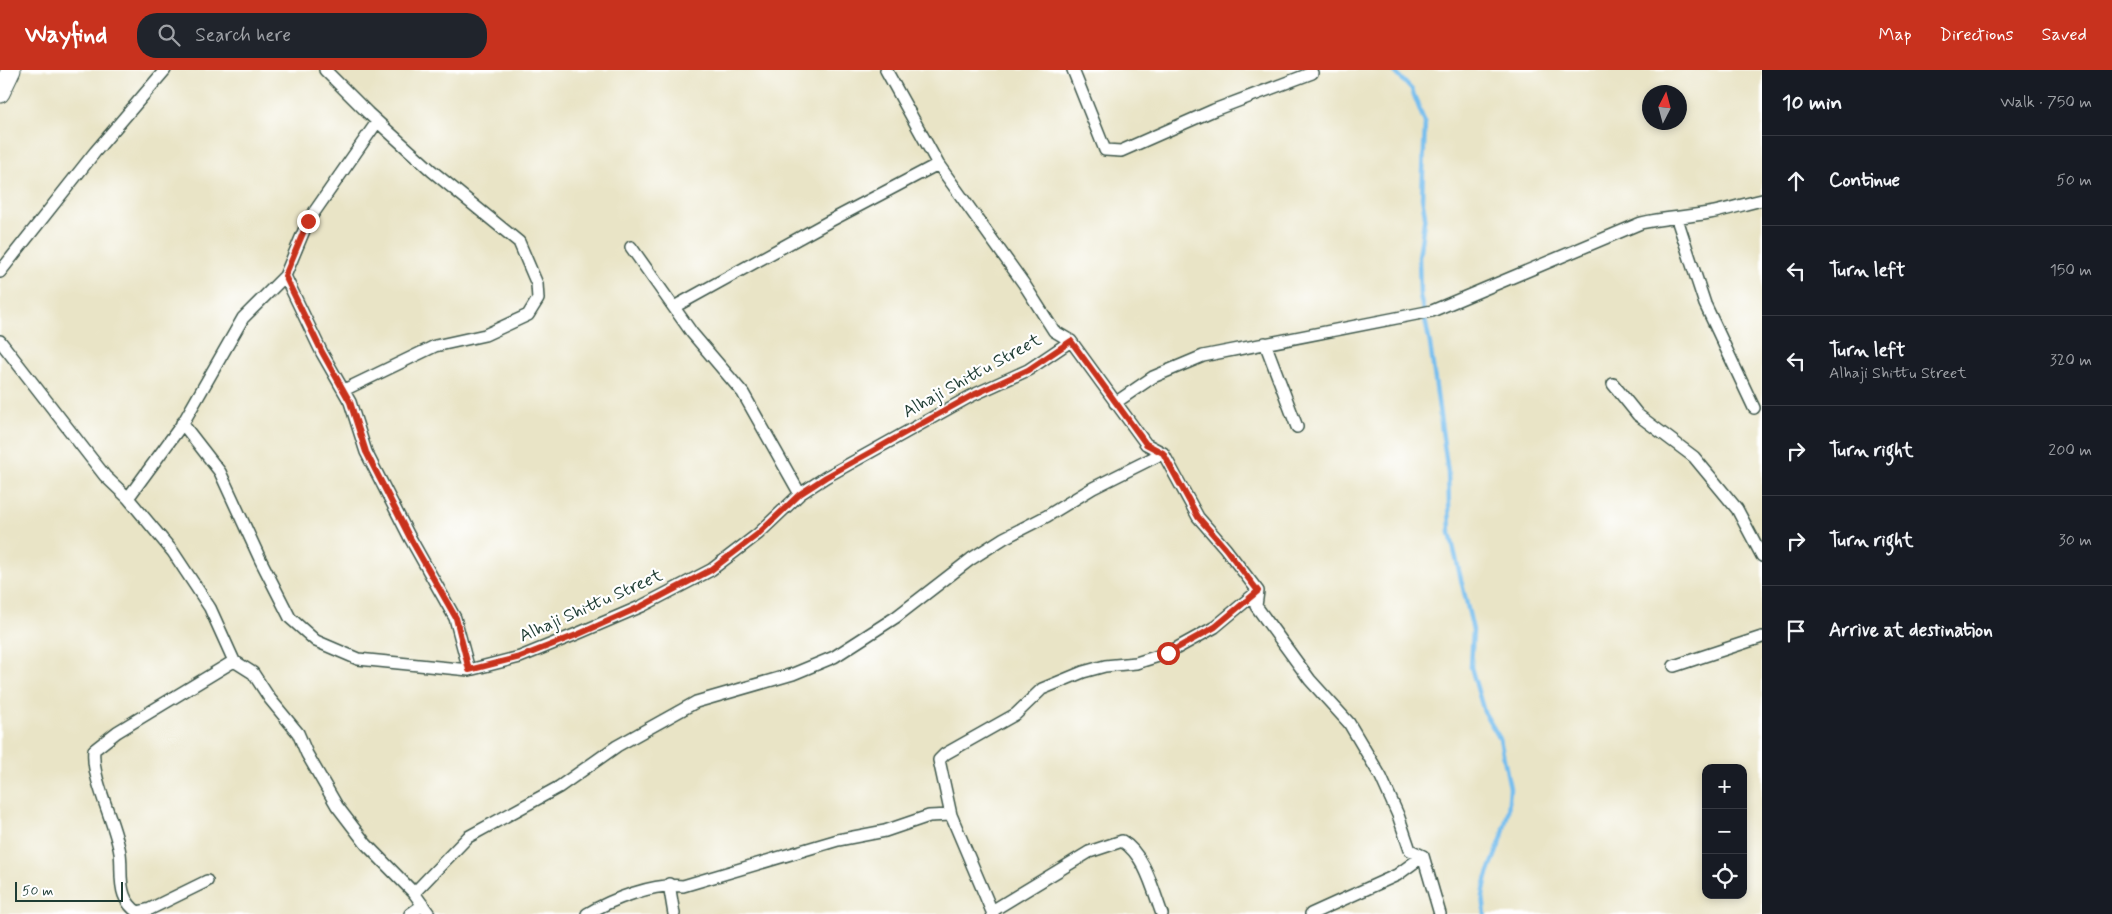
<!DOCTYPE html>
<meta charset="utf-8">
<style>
:root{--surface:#171b24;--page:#20242c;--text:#f1f3f6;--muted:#9ea1a6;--line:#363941;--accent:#c8321e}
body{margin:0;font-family:Mynerve,sans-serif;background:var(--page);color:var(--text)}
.controls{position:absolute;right:15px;bottom:15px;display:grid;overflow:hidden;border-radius:10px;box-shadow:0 2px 8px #0003}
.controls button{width:45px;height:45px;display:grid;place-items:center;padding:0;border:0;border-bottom:1px solid var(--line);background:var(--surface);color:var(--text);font:25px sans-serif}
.compass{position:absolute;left:1642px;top:15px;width:45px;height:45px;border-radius:50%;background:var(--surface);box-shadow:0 2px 8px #0003;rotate:6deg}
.scale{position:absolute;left:15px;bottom:12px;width:108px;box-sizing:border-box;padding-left:5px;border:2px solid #1f3d34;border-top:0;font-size:14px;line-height:18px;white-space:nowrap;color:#1f3d34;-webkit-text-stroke:4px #fff;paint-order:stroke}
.stop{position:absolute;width:15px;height:15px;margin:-11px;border:4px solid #c8321e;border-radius:50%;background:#fff}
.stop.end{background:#c8321e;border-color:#fff;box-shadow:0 1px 5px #0008}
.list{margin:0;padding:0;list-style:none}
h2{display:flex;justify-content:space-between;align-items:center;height:65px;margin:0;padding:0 20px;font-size:21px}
h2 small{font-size:16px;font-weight:400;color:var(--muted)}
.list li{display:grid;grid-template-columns:32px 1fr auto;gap:15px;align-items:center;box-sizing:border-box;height:90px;padding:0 20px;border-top:1px solid var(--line)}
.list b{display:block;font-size:19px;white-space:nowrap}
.list p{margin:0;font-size:16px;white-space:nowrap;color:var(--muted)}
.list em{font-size:16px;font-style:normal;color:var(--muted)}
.icon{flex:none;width:28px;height:28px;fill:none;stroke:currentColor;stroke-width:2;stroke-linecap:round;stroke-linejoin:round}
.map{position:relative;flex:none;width:1762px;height:844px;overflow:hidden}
header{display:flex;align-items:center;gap:30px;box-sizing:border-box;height:70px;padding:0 25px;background:var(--accent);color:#fff}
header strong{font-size:24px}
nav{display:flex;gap:28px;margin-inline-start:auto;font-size:18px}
.search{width:350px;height:45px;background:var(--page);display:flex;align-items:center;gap:12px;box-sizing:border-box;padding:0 18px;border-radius:20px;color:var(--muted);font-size:19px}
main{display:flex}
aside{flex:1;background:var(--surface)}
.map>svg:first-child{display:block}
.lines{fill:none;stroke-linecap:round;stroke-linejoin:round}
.stream{stroke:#76beee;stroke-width:4.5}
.minor-casing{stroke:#3d564a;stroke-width:14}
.primary-casing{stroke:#3d564a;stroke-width:21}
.minor{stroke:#fff;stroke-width:11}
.primary{stroke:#fff;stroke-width:19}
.route{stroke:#c8321e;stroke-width:6}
.labels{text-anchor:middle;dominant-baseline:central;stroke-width:4.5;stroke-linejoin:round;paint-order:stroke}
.street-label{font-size:18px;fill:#1f3d34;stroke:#fff}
</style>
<header>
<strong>Wayfind</strong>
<div class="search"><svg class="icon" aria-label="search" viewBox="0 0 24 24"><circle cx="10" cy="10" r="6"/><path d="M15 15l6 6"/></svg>Search here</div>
<nav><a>Map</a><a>Directions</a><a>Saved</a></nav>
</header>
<main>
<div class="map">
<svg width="1762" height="844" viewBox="0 0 1762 844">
<rect width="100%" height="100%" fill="#fff"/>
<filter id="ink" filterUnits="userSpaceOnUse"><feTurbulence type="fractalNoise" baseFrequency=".02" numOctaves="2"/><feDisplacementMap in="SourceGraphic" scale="10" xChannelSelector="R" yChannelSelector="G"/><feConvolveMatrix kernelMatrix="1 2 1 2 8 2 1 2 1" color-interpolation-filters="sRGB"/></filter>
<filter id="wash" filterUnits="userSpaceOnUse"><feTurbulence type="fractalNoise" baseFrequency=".0096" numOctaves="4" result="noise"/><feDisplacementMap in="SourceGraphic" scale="20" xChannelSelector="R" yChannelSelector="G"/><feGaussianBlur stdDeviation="1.12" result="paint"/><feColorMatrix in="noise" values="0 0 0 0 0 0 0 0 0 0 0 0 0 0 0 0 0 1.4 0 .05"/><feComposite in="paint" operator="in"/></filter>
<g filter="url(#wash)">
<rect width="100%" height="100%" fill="#e9e4c6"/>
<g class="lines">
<path class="stream" d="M 1393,0 L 1412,20 L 1425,53 L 1422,128 L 1425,145 L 1419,187 L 1420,225 L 1430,274 L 1448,403 L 1450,463 L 1473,560 L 1471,597 L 1484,642 L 1500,669 L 1510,718 L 1508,742 L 1502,767 L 1486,810 L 1483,826 L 1485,844"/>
</g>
</g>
<g filter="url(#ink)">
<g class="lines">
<g class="minor-casing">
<path id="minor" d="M 325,0 L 368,43 L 432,101 L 519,172 L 537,214 L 538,229 L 528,245 L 485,265 L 435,276 L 344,320
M 886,0 L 938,94 L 1024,214 L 1054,261 L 1071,271 L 1146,374 L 1163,383 L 1198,447 L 1225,478 L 1258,521 L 1215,557 L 1168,583 L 1136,593 L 1105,596 L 1083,602 L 1042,619 L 1016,644 L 945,684 L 939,690 L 951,745
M 1073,0 L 1105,80 L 1121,81 L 1214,40 L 1312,3
M 1677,149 L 1705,234 L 1754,338
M 631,177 L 692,263 L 743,323 L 800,424
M 0,202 L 95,82 L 165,0
M 285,206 L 322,283 L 350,332 L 366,382 L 409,466 L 455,548 L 469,600
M 674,237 L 828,152 L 938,94
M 0,271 L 105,406 L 128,428 L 173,482 L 210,538 L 234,591 L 253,603 L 270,629 L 298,663 L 307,684 L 337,736 L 366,774 L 414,823 L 429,844
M 1265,273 L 1297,357
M 1613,314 L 1638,345 L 1694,387 L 1737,439 L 1762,486
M 1115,333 L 1153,307 L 1203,286 L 1432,241 L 1641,153 C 1663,148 1686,147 1709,143 C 1727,140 1744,134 1762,130
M 182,353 L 220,402 L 260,489 L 290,548 L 316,571 L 358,589 L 469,600 L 520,587 L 579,563 L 642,536 L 711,500 L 758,464 L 800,424 L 826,407 L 971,326 L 1028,300 L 1071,271
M 128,428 L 183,353 L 243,248 L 285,206 L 308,151 L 377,52
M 1258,521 L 1256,536 L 1310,610 L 1349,653 L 1381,707 L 1398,745 L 1410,780 L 1423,786 L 1440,844
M 1674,596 L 1762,567
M 207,811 L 150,839 L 138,842 C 132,839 126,831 124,825 C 119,811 122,797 120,783 C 115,751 91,710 94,680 L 117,662 L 234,591
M 669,814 L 674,844
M 414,823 L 468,767 L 559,717 L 617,676 L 696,632 L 793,604 L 834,587 L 896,547 L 971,489 L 1004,468 L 1047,446 L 1093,418 L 1163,383
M 992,841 L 1089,782 L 1122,771 C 1145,785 1153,820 1162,844
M 410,844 L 423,835
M 587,844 C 612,829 654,813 683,816 L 838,770 L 885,761 L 929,746 L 951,745 L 993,844
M 1311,844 L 1397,805 L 1423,786"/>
</g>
<g class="primary-casing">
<path id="primary" d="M 0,23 L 11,0"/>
</g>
<use href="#minor" class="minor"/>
<use href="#primary" class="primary"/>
</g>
</g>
<g class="lines" filter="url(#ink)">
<path class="route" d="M 308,151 L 285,206 L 322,282 L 350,332 L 366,382 L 409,466 L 456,548 L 469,600 L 520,587 L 579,564 L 642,536 L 711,500 L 758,464 L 800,424 L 826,407 L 971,326 L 1028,300 L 1071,271 L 1146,374 L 1163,383 L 1198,447 L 1225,478 L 1258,521 L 1215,557 L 1168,583"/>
</g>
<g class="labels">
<g class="street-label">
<text transform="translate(972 306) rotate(-29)">Alhaji Shittu Street</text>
<text transform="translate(591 536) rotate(-24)">Alhaji Shittu Street</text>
</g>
</g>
</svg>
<div class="controls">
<button>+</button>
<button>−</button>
<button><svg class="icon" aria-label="locate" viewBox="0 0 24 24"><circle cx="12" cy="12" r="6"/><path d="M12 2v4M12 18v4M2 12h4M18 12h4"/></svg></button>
</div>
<svg class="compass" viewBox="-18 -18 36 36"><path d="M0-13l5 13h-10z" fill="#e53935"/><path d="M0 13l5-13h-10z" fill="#9ea1a6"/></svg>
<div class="scale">50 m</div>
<div class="stop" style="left:1168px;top:583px"></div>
<div class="stop end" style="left:308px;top:151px"></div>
</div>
<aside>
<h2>10 min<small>Walk · 750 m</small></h2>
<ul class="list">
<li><svg class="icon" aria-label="ahead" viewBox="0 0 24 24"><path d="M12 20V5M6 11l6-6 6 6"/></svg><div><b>Continue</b></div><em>50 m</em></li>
<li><svg class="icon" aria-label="left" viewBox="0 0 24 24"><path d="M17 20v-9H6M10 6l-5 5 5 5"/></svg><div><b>Turn left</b></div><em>150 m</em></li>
<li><svg class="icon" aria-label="left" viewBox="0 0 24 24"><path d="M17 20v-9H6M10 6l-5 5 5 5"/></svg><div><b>Turn left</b><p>Alhaji Shittu Street</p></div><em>320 m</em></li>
<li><svg class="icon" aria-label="right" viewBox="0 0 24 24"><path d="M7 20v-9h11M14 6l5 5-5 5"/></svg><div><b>Turn right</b></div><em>200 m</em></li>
<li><svg class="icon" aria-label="right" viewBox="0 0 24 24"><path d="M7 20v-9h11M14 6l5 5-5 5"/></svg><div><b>Turn right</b></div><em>30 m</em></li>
<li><svg class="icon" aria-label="arrive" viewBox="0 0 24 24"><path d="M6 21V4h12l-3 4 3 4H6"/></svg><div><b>Arrive at destination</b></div></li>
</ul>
</aside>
</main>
